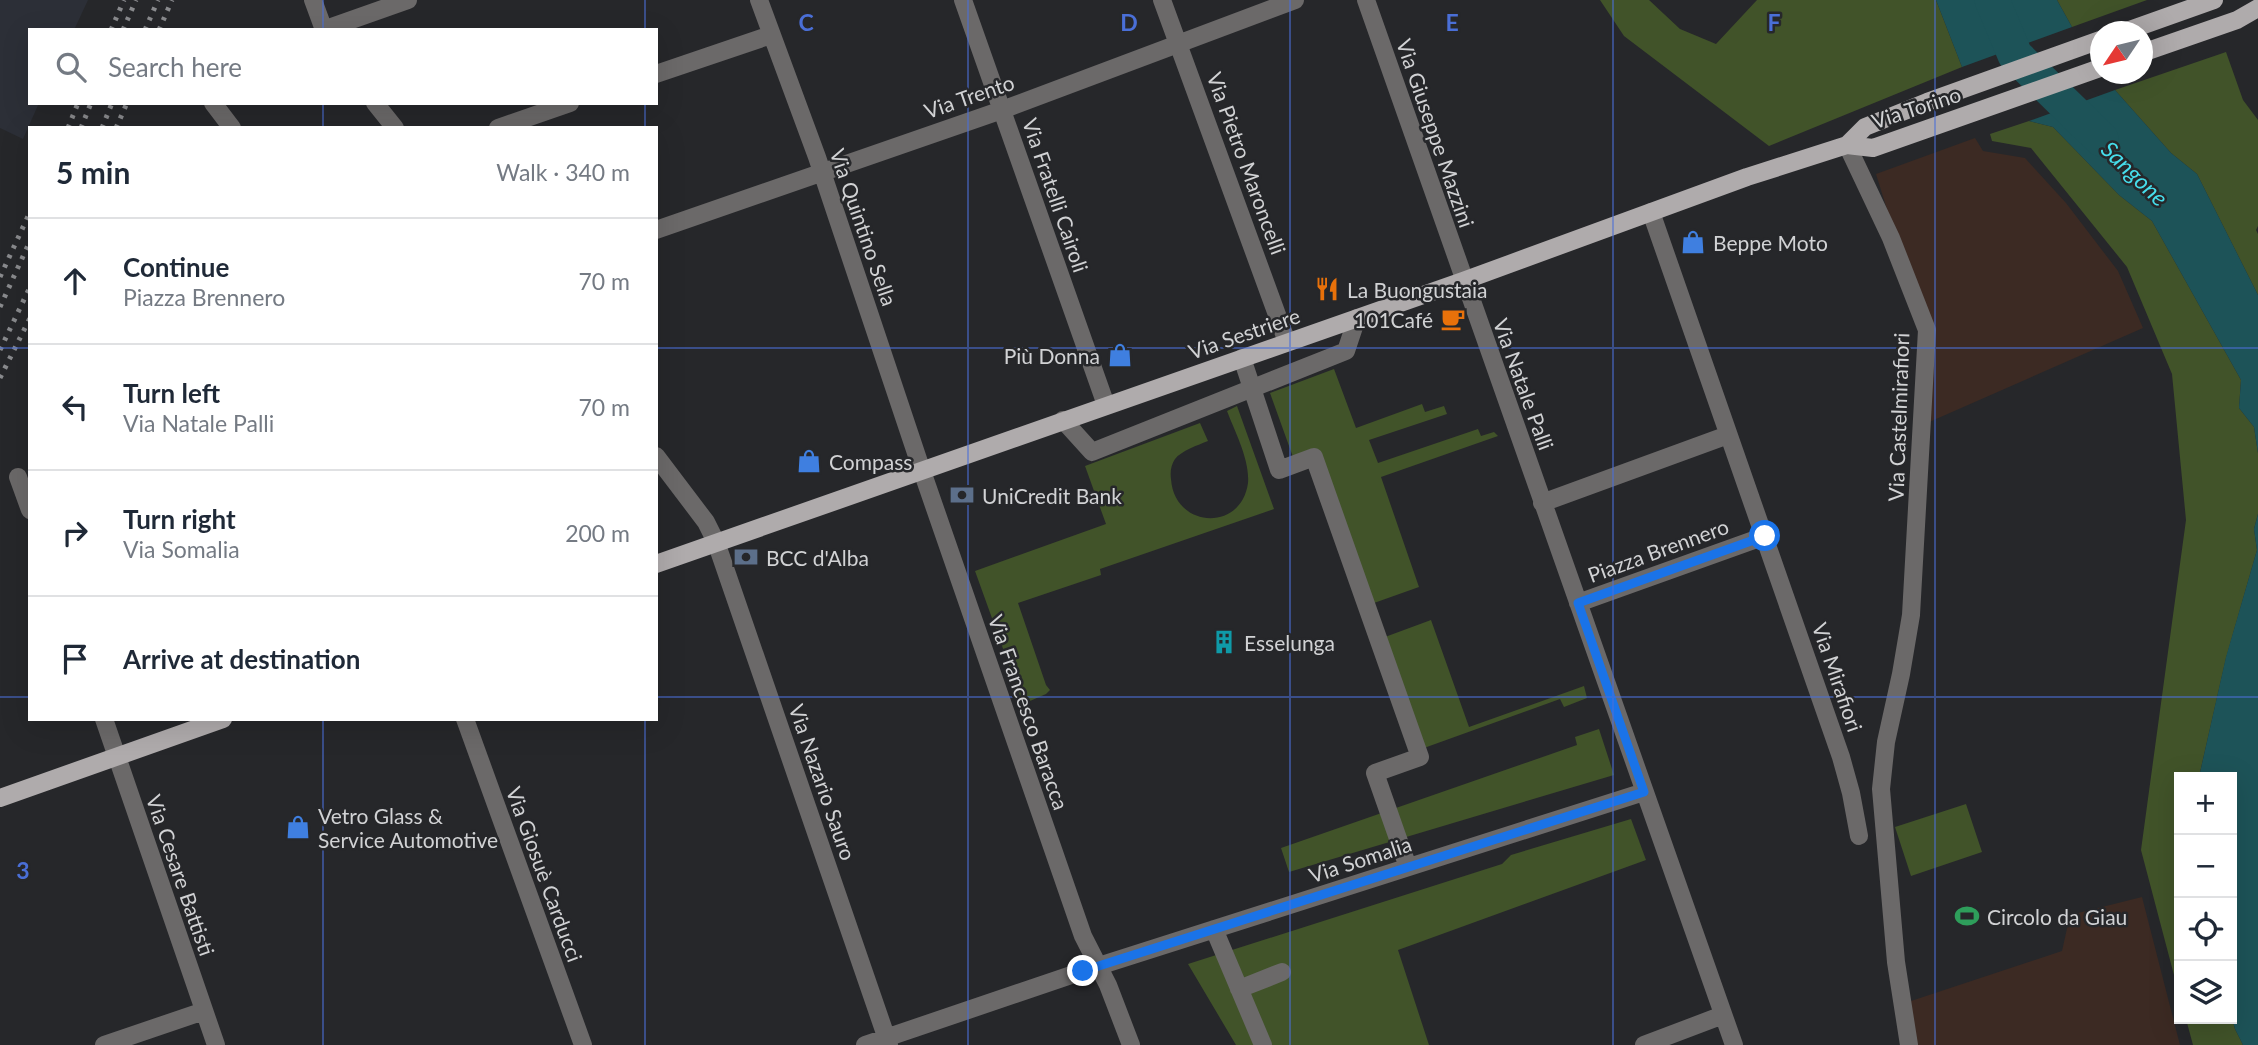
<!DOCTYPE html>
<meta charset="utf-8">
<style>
:root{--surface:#fff;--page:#f6f6f7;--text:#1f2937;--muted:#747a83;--line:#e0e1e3}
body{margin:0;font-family:Lato,sans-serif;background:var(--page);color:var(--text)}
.controls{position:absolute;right:21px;bottom:21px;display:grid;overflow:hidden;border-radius:0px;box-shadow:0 7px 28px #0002}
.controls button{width:63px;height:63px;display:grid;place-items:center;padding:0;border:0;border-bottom:2px solid var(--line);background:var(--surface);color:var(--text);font:35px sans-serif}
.compass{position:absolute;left:2090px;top:21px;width:63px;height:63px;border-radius:50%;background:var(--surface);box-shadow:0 7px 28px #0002;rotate:235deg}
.stop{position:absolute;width:21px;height:21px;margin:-16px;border:5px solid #1a73e8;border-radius:50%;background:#fff}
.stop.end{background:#1a73e8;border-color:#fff;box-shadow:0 2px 7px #0008}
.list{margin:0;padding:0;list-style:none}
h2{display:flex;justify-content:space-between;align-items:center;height:91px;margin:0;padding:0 28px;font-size:30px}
h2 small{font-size:23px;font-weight:400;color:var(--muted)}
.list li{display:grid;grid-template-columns:46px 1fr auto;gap:21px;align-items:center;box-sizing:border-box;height:126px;padding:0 28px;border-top:2px solid var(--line)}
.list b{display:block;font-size:26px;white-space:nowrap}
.list p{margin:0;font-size:23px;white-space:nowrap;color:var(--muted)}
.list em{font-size:23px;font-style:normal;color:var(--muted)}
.icon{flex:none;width:38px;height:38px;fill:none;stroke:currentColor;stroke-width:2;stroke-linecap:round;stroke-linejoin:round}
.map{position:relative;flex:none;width:2258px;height:1045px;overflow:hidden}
.search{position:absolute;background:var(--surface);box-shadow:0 7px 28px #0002;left:28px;top:28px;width:630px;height:77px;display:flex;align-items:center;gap:18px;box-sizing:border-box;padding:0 24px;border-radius:0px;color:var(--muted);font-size:26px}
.panel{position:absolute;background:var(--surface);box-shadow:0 7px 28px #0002;left:28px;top:126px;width:630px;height:595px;border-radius:0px}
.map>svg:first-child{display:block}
.industrial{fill:#3c2a23}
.built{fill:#2c2f37}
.green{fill:#415329}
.water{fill:#1d5358}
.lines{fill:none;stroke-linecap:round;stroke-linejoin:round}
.river{stroke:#1d5358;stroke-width:35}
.minor{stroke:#6b6969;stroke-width:18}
.major{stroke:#afabac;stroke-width:18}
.rail{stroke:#898a8d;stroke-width:5;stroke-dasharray:3.5 7;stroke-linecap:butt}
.route{stroke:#1a73e8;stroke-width:9}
.grid{fill:none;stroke:#4a6fd7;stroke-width:2;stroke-opacity:0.55}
.labels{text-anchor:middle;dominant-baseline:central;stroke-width:5;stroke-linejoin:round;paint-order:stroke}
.street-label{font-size:21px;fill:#d1d2d4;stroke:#26272a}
.poi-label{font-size:21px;fill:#d1d2d4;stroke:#26272a;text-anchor:start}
.water-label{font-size:23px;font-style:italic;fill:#46ddeb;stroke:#26272a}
.grid-label{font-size:23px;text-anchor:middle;font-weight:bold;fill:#4a6fd7;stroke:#26272a;stroke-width:5;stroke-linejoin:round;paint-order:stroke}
</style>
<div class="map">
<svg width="2258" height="1045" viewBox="0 0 2258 1045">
<rect width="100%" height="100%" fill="#26272a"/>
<path class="industrial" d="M 1975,138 L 1983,151 L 2025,158 L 2066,203 L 2118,271 L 2143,328 L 1927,423 L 1931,323 L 1895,235 L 1876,174 Z
M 2142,897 L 2180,1045 L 1914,1045 L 1911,1001 L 2062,951 L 2070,915 Z"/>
<path class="built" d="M 0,0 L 88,0 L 74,30 L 30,30 L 30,103 L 39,103 L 23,139 L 0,128 Z"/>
<path class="green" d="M 1600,0 L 1649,0 L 1680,29 L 1716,44 L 1757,0 L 1936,0 L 1962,67 L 1769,146 L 1624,36 Z
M 2057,0 L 2147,0 L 2072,27 Z
M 2226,52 L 2243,100 L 2258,120 L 2258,226 L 2256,230 L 2258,234 L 2258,295 L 2197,174 L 2171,153 L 2115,90 Z
M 2029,121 L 2053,127 L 2119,195 L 2152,221 L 2241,380 L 2239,408 L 2254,427 L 2258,453 L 2258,514 L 2254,529 L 2257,550 L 2226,658 L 2199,777 L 2179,777 L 2179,994 L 2141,850 L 2186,520 L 2172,374 L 2127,267 L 2031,148 L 1992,141 L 1990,134 Z
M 1334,369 L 1356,428 L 1422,404 L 1425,412 L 1444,406 L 1447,414 L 1369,440 L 1378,463 L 1478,429 L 1481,436 L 1494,432 L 1498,436 L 1381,477 L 1419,587 L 1374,603 L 1317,449 L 1293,457 L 1270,393 Z
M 1237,406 L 1274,509 L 1100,569 L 1101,575 L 1018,603 L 1046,685 L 1050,690 L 1046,694 L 1023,704 L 975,571 L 1106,524 L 1085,466 L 1200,423 L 1208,441 C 1198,445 1181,451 1175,459 C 1171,465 1170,472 1171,479 C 1174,528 1241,533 1248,483 C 1250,460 1235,432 1227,411 Z
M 1431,620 L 1469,727 L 1584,686 L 1587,698 L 1564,707 L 1560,699 L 1424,748 L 1385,637 Z
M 1599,729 L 1614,775 L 1289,872 L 1281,848 L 1577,745 L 1575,737 Z
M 1966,804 L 1982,852 L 1911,876 L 1895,827 Z
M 1631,819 L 1646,860 L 1398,950 L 1429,1045 L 1236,1045 L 1188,964 L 1502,864 L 1511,855 Z
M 2232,1018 L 2235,1029 L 2243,1045 L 2193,1045 L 2186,1019 Z"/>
<path class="water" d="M 1936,0 L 2057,0 L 2072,27 L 1962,67 Z
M 2115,90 L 2171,153 L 2197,174 L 2258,295 L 2258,453 L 2254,427 L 2239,408 L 2241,380 L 2152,221 L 2119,195 L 2053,127 L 2029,121 Z
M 2258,514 L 2258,1045 L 2243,1045 L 2235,1029 L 2232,1018 L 2232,777 L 2199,777 L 2226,657 L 2257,550 L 2254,529 Z"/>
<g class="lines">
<path class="river" d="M 1992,0 L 2015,55 L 2101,139"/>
<path class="minor" d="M 313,0 L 324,30
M 759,0 L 817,157 L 922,471 L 1083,936 L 1108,985 L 1131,1045
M 963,0 L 1106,405
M 1162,0 L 1287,342
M 1366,0 L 1734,1045
M 323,30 L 408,0
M 656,74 L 771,35
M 213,103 L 232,128
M 375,103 L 395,128
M 498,128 L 570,103
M 1847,145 L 1891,238 L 1927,330 L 1911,615 L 1901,674 L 1886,742 L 1881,789 L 1896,962 L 1909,1045
M 1651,212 L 1841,757 L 1851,793 L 1859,836
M 656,230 L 1002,110 L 1295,0
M 1242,358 L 1279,470 L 1314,457 L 1420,757 L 1375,773 L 1408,867
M 1063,420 L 1092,452 L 1346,351 L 1357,318
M 656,456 L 706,522 L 716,542 L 889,1045
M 18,477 L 30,510
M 1542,503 L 1728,435
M 1578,603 L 1765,536
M 104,719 L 216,1045
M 465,719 L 583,1045
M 1214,929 L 1263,1045
M 1239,989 L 1282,972
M 104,1045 L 204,1011
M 865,1045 L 1083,971 L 1644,792
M 1644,1045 L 1723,1015"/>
<path class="major" d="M 2124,32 L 2214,0
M 2142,53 L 2237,20 L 2258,8
M 1847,145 L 1865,127 L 1927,102 L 2100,40
M 656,564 L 1463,281 L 1747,177 L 1847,145 L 1873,148 L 2100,68
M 0,798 L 223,719"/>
<path class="rail" d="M 111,30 L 124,0
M 123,30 L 136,0
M 145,30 L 158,0
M 159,30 L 172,0
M 68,128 L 78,103
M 81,128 L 91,103
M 102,128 L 112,103
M 116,128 L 127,103
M 0,277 L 30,212
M 0,307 L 30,241
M 0,350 L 30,287
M 0,378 L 30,318"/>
</g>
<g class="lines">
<path class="route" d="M 1083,971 L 1644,792 L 1578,603 L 1765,536"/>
</g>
<path class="grid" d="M 323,0 L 323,30M 645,0 L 645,30M 968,0 L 968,1045M 1290,0 L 1290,1045M 1613,0 L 1613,1045M 1935,0 L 1935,1045M 323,103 L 323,128M 645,103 L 645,128M 0,348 L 30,348M 656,348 L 2258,348M 0,697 L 30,697M 656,697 L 2258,697M 323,719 L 323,1045M 645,719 L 645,1045"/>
<defs>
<g id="shop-bare" transform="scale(1.89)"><path d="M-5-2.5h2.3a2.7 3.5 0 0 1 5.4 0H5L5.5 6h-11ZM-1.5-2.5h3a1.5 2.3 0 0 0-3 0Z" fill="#3f7fe0" stroke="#26272a" stroke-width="2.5" paint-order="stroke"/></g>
<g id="restaurant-bare" transform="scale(1.89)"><path d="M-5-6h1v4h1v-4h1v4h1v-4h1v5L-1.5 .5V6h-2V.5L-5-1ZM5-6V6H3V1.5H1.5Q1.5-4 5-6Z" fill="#e8710a" stroke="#26272a" stroke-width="2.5" paint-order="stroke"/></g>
<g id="cafe-bare" transform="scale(1.89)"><path d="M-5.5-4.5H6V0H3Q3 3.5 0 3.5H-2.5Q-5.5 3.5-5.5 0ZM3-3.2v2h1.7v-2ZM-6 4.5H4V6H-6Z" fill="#e8710a" stroke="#26272a" stroke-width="2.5" paint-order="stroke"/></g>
<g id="bank-bare" transform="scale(1.89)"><path d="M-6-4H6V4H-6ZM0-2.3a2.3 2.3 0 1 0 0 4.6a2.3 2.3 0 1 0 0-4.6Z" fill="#5c6f8a" stroke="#26272a" stroke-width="2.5" paint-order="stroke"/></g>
<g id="building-bare" transform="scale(1.89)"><path d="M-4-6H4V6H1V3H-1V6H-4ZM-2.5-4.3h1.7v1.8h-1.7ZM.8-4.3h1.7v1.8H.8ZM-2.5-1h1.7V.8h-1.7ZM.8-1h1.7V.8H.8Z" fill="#0f9aa8" stroke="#26272a" stroke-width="2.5" paint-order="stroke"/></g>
<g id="stadium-bare" transform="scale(1.89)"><path d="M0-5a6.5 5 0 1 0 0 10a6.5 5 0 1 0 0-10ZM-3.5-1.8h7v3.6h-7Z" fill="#2e9e5b" stroke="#26272a" stroke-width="2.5" paint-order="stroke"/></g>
</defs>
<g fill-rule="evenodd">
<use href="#shop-bare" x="1693" y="242"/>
<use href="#restaurant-bare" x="1327" y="289"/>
<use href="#cafe-bare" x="1453" y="319"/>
<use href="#shop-bare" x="1120" y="355"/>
<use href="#shop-bare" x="809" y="461"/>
<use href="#bank-bare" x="962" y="495"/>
<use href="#bank-bare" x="746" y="557"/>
<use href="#building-bare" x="1224" y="642"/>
<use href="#shop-bare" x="298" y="827"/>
<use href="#stadium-bare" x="1967" y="916"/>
</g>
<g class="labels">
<g class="street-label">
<text transform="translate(969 96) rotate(-19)">Via Trento</text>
<text transform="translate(1916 107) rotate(-18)">Via Torino</text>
<text transform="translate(1436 133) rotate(71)">Via Giuseppe Mazzini</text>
<text transform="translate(1247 163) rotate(70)">Via Pietro Maroncelli</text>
<text transform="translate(1056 195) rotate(71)">Via Fratelli Cairoli</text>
<text transform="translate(864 227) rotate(71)">Via Quintino Sella</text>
<text transform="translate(1244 333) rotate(-19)">Via Sestriere</text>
<text transform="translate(1524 384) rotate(70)">Via Natale Palli</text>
<text transform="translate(1898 417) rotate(-88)">Via Castelmirafiori</text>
<text transform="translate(1658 550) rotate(-20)">Piazza Brennero</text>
<text transform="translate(1838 677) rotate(71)">Via Mirafiori</text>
<text transform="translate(1029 712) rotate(71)">Via Francesco Baracca</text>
<text transform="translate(823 782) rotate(71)">Via Nazario Sauro</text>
<text transform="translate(1360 859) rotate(-18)">Via Somalia</text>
<text transform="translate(545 874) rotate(70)">Via Giosuè Carducci</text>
<text transform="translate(181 875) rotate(71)">Via Cesare Battisti</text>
</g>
<g class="poi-label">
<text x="1713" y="242">Beppe Moto</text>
<text x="1347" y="289">La Buongustaia</text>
<text x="1433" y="319" text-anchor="end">101Café</text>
<text x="1100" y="355" text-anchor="end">Più Donna</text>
<text x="829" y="461">Compass</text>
<text x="982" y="495">UniCredit Bank</text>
<text x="766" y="557">BCC d'Alba</text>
<text x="1244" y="642">Esselunga</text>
<text x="318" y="815">Vetro Glass &amp;<tspan x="318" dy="24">Service Automotive</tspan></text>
<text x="1987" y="916">Circolo da Giau</text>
</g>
<g class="water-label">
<text transform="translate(2135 173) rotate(44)">Sangone</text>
</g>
</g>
<g class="grid-label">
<text x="806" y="31">C</text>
<text x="1129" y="31">D</text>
<text x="1452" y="31">E</text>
<text x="1774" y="31">F</text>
<text x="23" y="879">3</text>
</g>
</svg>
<div class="controls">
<button>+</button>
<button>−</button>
<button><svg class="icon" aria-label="locate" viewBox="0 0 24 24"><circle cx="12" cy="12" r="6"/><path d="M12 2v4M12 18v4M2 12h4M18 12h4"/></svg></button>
<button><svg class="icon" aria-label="layers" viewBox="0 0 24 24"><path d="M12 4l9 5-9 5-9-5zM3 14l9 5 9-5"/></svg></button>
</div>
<svg class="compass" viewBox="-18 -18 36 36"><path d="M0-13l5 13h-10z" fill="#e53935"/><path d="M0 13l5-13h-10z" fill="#747a83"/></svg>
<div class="stop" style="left:1765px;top:536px"></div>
<div class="stop end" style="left:1083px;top:971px"></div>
<div class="search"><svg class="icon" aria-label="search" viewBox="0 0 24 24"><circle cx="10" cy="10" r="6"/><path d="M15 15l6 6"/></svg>Search here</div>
<section class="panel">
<h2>5 min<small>Walk · 340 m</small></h2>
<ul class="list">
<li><svg class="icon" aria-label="ahead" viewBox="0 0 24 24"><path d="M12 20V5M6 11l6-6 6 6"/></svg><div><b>Continue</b><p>Piazza Brennero</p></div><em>70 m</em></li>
<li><svg class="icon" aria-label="left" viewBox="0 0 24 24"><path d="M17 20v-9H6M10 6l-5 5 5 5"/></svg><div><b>Turn left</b><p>Via Natale Palli</p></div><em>70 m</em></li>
<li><svg class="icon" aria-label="right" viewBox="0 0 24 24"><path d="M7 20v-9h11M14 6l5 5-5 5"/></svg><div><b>Turn right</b><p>Via Somalia</p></div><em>200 m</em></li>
<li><svg class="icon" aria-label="arrive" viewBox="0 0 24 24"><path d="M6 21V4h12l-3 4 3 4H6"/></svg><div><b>Arrive at destination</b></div></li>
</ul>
</section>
</div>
